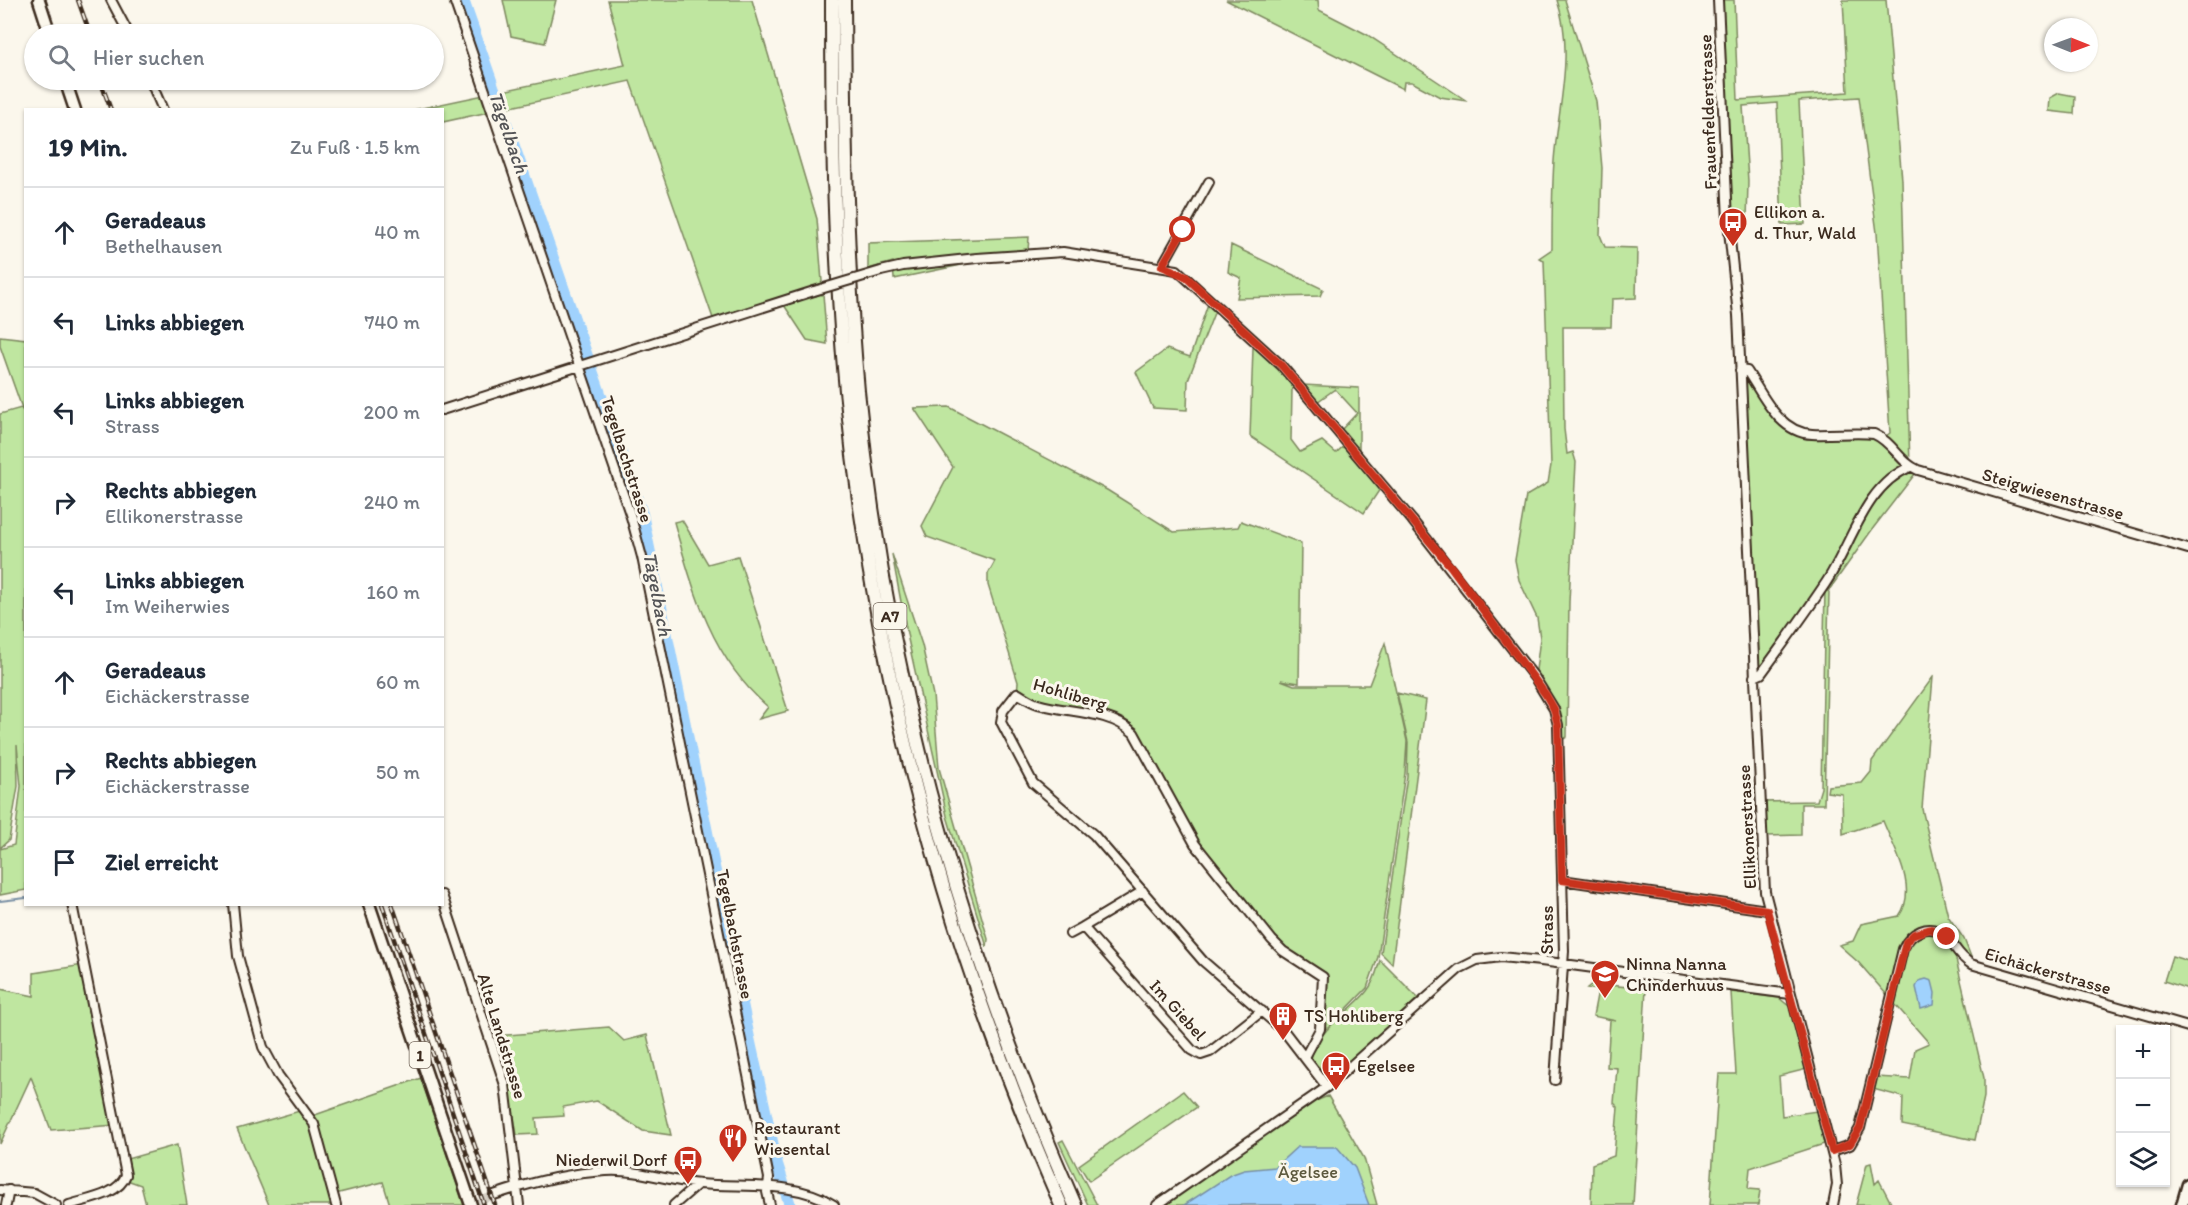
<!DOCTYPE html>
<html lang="de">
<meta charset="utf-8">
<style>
:root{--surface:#fff;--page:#f2f2f3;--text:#1f2937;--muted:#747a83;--line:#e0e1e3}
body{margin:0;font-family:Itim,sans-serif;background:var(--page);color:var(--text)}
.controls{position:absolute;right:18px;bottom:18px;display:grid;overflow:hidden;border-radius:0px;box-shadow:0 2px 4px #0004}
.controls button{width:54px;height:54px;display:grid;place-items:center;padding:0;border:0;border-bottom:2px solid var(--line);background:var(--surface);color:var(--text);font:30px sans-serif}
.compass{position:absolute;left:2044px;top:18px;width:54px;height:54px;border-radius:50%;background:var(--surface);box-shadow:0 2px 4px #0004;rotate:91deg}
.stop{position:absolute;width:18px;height:18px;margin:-14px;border:4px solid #c8321e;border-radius:50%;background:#fff}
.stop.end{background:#c8321e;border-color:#fff;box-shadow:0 2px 6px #0008}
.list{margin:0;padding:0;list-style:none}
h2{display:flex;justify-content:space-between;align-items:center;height:78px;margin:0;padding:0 24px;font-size:26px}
h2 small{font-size:20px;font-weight:400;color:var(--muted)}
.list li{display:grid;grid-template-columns:39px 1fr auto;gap:18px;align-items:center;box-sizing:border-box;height:90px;padding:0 24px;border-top:2px solid var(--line)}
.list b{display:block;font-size:22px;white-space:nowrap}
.list p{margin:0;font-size:20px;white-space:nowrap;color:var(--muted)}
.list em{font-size:20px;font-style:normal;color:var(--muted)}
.icon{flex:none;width:33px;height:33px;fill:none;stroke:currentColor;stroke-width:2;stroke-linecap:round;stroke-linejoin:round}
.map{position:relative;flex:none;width:2188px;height:1205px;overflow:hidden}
.search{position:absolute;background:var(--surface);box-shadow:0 2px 4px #0004;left:24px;top:24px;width:420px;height:66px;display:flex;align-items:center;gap:15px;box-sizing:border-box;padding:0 21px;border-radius:33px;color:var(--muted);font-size:22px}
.panel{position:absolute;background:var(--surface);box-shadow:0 2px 4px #0004;left:24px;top:108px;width:420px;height:798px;border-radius:0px}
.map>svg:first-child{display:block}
.green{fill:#bfe6a0;stroke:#7d885f;stroke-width:1.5}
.water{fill:#a0d2fd;stroke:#788fa4;stroke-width:1.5}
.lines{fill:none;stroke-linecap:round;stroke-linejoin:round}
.stream{stroke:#788fa4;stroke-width:2}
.river{stroke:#a0d2fd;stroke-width:12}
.minor-tunnel{stroke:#d5cec3;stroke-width:8;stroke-dasharray:8 4;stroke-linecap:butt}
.minor-casing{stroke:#3b2a1e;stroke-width:12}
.major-casing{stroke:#3b2a1e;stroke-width:15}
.highway-casing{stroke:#3b2a1e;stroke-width:16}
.minor{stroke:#fbf7ec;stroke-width:8}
.major{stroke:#fbf7ec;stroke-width:10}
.highway{stroke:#fbf7ec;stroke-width:12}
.rail-casing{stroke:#3b2a1e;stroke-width:4.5}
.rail{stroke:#fbf7ec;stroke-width:2;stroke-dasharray:7;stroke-linecap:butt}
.minor-bridge-casing{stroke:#3b2a1e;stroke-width:12;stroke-linecap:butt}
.minor-bridge{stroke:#fbf7ec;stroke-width:8}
.route{stroke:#c8321e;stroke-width:8}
.labels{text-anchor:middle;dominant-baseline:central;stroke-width:6;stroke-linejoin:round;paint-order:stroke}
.shield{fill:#fbf7ec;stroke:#75685c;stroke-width:1.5}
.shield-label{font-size:16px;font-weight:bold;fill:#3b2a1e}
.street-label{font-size:18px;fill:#3b2a1e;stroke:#fbf7ec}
.poi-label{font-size:18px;fill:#3b2a1e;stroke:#fbf7ec;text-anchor:start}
.park-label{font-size:18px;fill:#5c593e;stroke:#fbf7ec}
.water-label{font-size:20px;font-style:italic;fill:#545456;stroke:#fbf7ec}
</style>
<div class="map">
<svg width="2188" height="1205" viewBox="0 0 2188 1205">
<rect width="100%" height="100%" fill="#fbf7ec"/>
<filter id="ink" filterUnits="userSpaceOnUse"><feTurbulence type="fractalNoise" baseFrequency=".0167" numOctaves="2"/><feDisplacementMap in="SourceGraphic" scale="12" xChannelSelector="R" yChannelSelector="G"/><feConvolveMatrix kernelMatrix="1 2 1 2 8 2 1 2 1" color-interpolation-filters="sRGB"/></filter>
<g filter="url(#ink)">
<path class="green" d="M 503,0 L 556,0 L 545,43 L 511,36 Z
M 608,0 L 752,0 L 817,219 L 827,344 L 807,340 L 782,302 L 715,324 L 630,81 L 443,122 L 442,110 L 413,110 L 625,65 Z
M 1226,0 L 1318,0 L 1319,10 L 1366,34 L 1467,101 L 1440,97 L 1412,82 L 1404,82 L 1403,89 Z
M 1557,0 L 1565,0 L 1596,101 L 1602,168 L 1600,235 L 1605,247 L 1637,248 L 1636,298 L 1612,299 L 1611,327 L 1563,327 L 1564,429 L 1567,454 L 1573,452 L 1576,462 L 1569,602 L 1567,737 L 1558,742 L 1558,725 L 1535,678 L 1540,638 L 1537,618 L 1519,580 L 1515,560 L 1526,496 L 1548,483 L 1551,465 L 1544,261 L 1539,258 L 1552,249 C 1552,220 1552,190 1554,161 C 1558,106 1575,53 1557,0 Z
M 1718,0 L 1734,0 L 1738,100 L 1848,92 L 1843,0 L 1886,0 L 1902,180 L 1910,467 L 1918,470 L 1874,527 L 1829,590 L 1827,584 L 1754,677 L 1743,370 L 1769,405 L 1794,431 L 1883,438 L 1890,433 L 1877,233 L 1859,97 L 1799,101 L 1805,224 L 1782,225 L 1777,103 L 1743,106 L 1748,181 L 1747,222 L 1728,221 Z
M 2059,93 L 2075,96 L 2074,114 L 2049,111 L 2050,98 Z
M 1029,237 L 1028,251 L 977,255 L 966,264 L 894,279 L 893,262 L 868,269 L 868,243 Z
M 1231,245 L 1323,289 L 1320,296 L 1237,298 L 1241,278 L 1228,272 Z
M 1209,301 L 1216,308 L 1188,380 L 1187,410 L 1153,408 L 1136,372 L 1167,349 L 1190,357 Z
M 0,336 L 26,339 L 26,890 L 0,895 L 0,849 L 14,845 L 21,786 L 17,745 L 18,786 L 9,840 L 0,848 L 0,414 L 21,408 L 23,411 L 0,346 Z
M 1260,347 L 1296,384 L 1292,390 L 1291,440 L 1300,452 L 1322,441 L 1336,453 L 1349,441 L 1341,430 L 1357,413 L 1335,389 L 1317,402 L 1304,385 L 1359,388 L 1359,459 L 1382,486 L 1364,513 L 1250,436 L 1253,348 Z
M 949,407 L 1107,490 L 1174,532 L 1238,527 L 1241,521 L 1301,543 L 1299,683 L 1281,680 L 1294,685 L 1369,685 L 1385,643 L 1407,741 L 1405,773 L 1378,957 L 1367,988 L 1328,1028 L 1320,1029 L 1323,977 L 1283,951 L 1195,844 L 1134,733 L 1090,713 L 1037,704 L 1017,693 L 1018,682 L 988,585 L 988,574 L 995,561 L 927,537 L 922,526 L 953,467 L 914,408 Z
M 682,520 L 708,564 L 738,556 L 788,711 L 759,719 L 768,707 C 711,658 693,590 674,522 Z
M 892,554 L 922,645 L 933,695 L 939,768 L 988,939 L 987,947 L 947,816 L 908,639 Z
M 1825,589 L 1829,592 L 1824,804 L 1801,804 L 1801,835 L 1766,836 L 1764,802 L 1817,801 L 1821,788 Z
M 1933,677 L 1922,809 L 1948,916 L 1964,939 L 1973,962 L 1954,951 L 1984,1078 L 1984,1097 L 1975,1140 L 1902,1125 L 1903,1097 L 1873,1089 L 1876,1077 L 1910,1079 L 1915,1049 L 1929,1043 L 1859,963 L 1839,945 L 1853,941 L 1861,924 L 1899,916 C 1919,888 1894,849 1883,821 L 1843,834 L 1842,794 L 1827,792 L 1828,786 L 1862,783 L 1871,772 L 1872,761 Z
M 1397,693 L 1426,700 L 1392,964 L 1381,953 L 1407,776 L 1408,742 Z
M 2172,956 L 2188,961 L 2188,989 L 2164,981 Z
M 1380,960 L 1418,998 L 1338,1072 L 1325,1073 L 1311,1060 C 1315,1030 1349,1014 1367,991 C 1374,983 1377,970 1380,960 Z
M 83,965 L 116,1125 L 51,1130 L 31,1077 L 0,1144 L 0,989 L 34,996 L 34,973 Z
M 1603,975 L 1605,975 L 1609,985 L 1646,989 L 1633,1205 L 1591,1205 L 1592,1164 L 1614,1156 L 1618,1107 L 1614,1103 L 1617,1068 L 1607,1067 L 1610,1020 L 1616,1021 L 1593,1016 L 1598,990 L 1587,988 Z
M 1731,992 L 1779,998 L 1790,1007 L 1807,1069 L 1779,1076 L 1782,1116 L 1817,1111 L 1827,1143 L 1750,1168 L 1748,1189 L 1760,1190 L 1758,1205 L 1710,1205 L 1719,1074 L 1736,1074 Z
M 609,1027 L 624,1041 L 647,1035 L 671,1135 L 643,1131 L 597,1101 L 563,1107 L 564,1116 L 536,1118 L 538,1134 L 517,1135 L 509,1086 L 494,1036 Z
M 421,1078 L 464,1205 L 390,1205 L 383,1182 L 335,1194 L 312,1116 Z
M 1183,1091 L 1197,1107 L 1089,1181 L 1079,1165 Z
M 1328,1096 L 1364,1158 L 1377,1205 L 1162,1205 L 1306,1105 Z
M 303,1110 L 309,1117 L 334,1205 L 269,1205 L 237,1129 Z
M 1063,1140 L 1097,1205 L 1088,1205 L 1059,1142 Z
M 177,1145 L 187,1205 L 146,1205 L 141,1185 L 127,1180 L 130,1174 L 127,1159 Z
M 1871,1163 L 1875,1184 L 1879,1180 L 1892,1205 L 1856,1205 L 1867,1164 Z"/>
<path class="water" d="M 1926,979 L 1932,981 L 1935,993 L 1934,1005 L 1921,1009 L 1916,987 L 1919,981 Z
M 1297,1147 L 1337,1147 L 1355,1168 L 1369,1205 L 1184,1205 L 1230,1175 L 1244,1170 L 1275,1167 Z"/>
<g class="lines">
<path class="stream" d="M 0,901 L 26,898"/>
<path class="river" d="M 463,0 L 642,514 L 749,1038 L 777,1164 L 790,1205"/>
<path class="minor-tunnel" d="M 472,1205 L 494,1195"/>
<g class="minor-casing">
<path id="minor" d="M 111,0 L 129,34
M 454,0 L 631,517 L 642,557 L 769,1178 L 767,1192 L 770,1205
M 1718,0 L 1728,221 L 1738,315 L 1765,892 L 1835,1165 L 1837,1185 L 1833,1205
M 150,80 L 163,110
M 1162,266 L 1209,182
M 881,271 L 903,266 L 977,258 L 1063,252 L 1177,270 L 1281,365 L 1412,520 L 1535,678 L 1554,709 L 1558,725 L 1564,951 L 1555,1080
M 1740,370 L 1747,371 C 1763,395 1779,433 1812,434 C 1833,435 1853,432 1874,434 C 1893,442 1900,463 1918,470 L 2188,549
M 442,410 L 814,291
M 1754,677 L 1761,674 C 1783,644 1805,614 1825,584 C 1851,546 1864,486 1910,467
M 1562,880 L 1767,910
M 1143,891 L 1083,927 L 1192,1050 L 1201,1055 L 1210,1052 L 1262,1011
M 442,895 L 505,1085 L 519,1205
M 233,904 L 238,956 L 263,1047 L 278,1075 L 314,1124 L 336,1205
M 1070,934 L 1083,927
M 1305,1057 L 1320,1029 L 1323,977 L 1283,951 L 1272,940 L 1195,844 L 1134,733 C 1109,710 1069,713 1038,704 C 1031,702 1024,697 1017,693 L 1003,711 L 1001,722 L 1033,783 L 1094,835 L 1203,961 L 1284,1031 L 1327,1087
M 1832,1151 L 1850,1145 L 1860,1128 L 1903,949 C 1910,933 1929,921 1945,936 C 1956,946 1956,954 1971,964 L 2188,1027
M 0,1190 L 34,1193 L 56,1205
M 494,1195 C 529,1183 569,1173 606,1171 C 638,1169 668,1181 700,1184 C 743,1188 796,1180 834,1205
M 6,1205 L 9,1190
M 69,1205 C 88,1199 119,1195 126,1175 L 72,904
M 674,1205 L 698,1184
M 1157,1205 L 1327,1087 L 1459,969 L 1477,960 L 1501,957 L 1541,961 L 1790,994"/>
</g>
<g class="major-casing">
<path id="major" d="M 39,0 L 50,34
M 65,80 L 75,110
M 369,904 L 471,1205
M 2182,1205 L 2188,1184"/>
</g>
<g class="highway-casing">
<path id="highway" d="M 832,0 C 832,131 834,261 846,391 C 873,672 947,947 1061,1205
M 844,0 C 845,131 846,261 858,391 C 885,673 961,947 1075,1205"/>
</g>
<use href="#minor" class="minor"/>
<use href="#major" class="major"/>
<use href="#highway" class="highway"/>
<g class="rail-casing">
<path id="rail" d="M 78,0 L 90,34
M 100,80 L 111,110
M 382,904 L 484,1205
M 392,904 L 495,1205"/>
</g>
<use href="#rail" class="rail"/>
<g class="minor-bridge-casing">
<path id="minor-bridge" d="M 814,291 L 881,271"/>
</g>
<use href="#minor-bridge" class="minor-bridge"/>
</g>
</g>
<g class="lines" filter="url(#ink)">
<path class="route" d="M 1183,230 L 1162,266 L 1185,276 L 1281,365 L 1452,568 L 1546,695 L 1554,709 L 1558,725 L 1562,880 L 1767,910 L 1832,1151 L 1850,1144 L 1860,1128 L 1906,942 L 1914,934 L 1931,929 L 1947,937"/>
</g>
<defs>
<g id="bus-pin" transform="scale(1.5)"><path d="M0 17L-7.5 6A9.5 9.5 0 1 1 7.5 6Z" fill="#c8321e" stroke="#fbf7ec"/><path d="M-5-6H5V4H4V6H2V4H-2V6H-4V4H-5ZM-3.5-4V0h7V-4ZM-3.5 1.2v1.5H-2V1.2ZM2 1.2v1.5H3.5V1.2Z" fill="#fff"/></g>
<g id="school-pin" transform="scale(1.5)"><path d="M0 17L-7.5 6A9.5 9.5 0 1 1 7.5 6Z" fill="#c8321e" stroke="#fbf7ec"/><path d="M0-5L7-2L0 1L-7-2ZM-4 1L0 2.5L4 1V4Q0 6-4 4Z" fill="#fff"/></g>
<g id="building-pin" transform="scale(1.5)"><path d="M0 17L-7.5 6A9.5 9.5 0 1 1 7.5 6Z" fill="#c8321e" stroke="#fbf7ec"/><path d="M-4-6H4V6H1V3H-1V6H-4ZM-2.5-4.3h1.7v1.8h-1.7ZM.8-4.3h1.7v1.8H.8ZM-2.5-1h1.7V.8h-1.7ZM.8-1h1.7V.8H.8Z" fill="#fff"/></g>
<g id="restaurant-pin" transform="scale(1.5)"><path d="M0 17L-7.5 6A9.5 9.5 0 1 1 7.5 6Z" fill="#c8321e" stroke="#fbf7ec"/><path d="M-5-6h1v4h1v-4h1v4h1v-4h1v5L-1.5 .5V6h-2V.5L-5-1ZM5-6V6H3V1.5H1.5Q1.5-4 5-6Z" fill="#fff"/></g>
</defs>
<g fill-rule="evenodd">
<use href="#bus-pin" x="1733" y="222"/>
<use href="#school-pin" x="1605" y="974"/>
<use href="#building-pin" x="1283" y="1016"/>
<use href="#bus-pin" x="1336" y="1066"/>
<use href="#restaurant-pin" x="733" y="1138"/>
<use href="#bus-pin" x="688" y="1160"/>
</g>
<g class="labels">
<g class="shield">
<rect x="873.5" y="603" width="33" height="26" rx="4.5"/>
<rect x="409.5" y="1042" width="21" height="26" rx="4.5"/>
</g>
<g class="shield-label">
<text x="890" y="616">A7</text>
<text x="420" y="1055">1</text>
</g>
<g class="street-label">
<text transform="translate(1708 112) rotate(-92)">Frauenfelderstrasse</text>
<text transform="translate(627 459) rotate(72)">Tegelbachstrasse</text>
<text transform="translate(2053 494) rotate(16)">Steigwiesenstrasse</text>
<text transform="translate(1070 694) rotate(16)">Hohliberg</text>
<text transform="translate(1747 827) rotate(-93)">Ellikonerstrasse</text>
<text transform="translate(1547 930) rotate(-90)">Strass</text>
<text transform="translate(735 934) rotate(79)">Tegelbachstrasse</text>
<text transform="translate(2048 971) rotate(16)">Eichäckerstrasse</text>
<text transform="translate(1178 1010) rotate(48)">Im Giebel</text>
<text transform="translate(502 1036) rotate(73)">Alte Landstrasse</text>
</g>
<g class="poi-label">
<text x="1754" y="212">Ellikon a.<tspan x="1754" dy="21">d. Thur, Wald</tspan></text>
<text x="1626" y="964">Ninna Nanna<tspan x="1626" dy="21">Chinderhuus</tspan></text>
<text x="1304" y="1016">TS Hohliberg</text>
<text x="1357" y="1066">Egelsee</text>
<text x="754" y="1128">Restaurant<tspan x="754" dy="21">Wiesental</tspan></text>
<text x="667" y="1160" text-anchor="end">Niederwil Dorf</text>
</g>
<g class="park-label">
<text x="1308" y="1172">Ägelsee</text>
</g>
<g class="water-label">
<text transform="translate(509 132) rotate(71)">Tägelbach</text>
<text transform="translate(658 594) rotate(79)">Tägelbach</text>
</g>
</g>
</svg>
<div class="controls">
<button>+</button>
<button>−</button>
<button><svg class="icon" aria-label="layers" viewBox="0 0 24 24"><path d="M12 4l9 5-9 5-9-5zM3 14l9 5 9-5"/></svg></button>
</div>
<svg class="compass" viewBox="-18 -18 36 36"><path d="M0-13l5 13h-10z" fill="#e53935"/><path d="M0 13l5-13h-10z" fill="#747a83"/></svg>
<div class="stop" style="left:1183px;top:230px"></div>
<div class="stop end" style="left:1947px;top:937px"></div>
<div class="search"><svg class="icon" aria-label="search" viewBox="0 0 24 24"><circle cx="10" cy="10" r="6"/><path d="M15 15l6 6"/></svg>Hier suchen</div>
<section class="panel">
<h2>19 Min.<small>Zu Fuß · 1.5 km</small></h2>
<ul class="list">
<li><svg class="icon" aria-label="ahead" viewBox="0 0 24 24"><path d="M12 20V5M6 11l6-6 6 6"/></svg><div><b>Geradeaus</b><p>Bethelhausen</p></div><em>40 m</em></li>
<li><svg class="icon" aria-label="left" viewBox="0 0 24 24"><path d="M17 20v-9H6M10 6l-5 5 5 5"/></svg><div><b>Links abbiegen</b></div><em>740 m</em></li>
<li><svg class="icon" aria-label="left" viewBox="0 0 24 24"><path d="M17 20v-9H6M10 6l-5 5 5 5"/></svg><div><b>Links abbiegen</b><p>Strass</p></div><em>200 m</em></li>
<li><svg class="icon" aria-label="right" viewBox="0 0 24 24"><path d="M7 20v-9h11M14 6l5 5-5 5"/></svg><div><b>Rechts abbiegen</b><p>Ellikonerstrasse</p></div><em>240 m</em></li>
<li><svg class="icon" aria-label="left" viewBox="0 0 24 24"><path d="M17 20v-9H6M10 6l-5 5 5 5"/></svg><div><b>Links abbiegen</b><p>Im Weiherwies</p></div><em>160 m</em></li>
<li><svg class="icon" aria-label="ahead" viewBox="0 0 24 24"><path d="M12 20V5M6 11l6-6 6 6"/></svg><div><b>Geradeaus</b><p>Eichäckerstrasse</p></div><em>60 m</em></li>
<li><svg class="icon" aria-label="right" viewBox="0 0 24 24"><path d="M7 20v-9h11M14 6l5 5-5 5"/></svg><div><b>Rechts abbiegen</b><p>Eichäckerstrasse</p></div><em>50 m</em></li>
<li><svg class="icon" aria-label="arrive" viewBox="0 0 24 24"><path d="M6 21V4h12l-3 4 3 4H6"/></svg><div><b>Ziel erreicht</b></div></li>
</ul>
</section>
</div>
